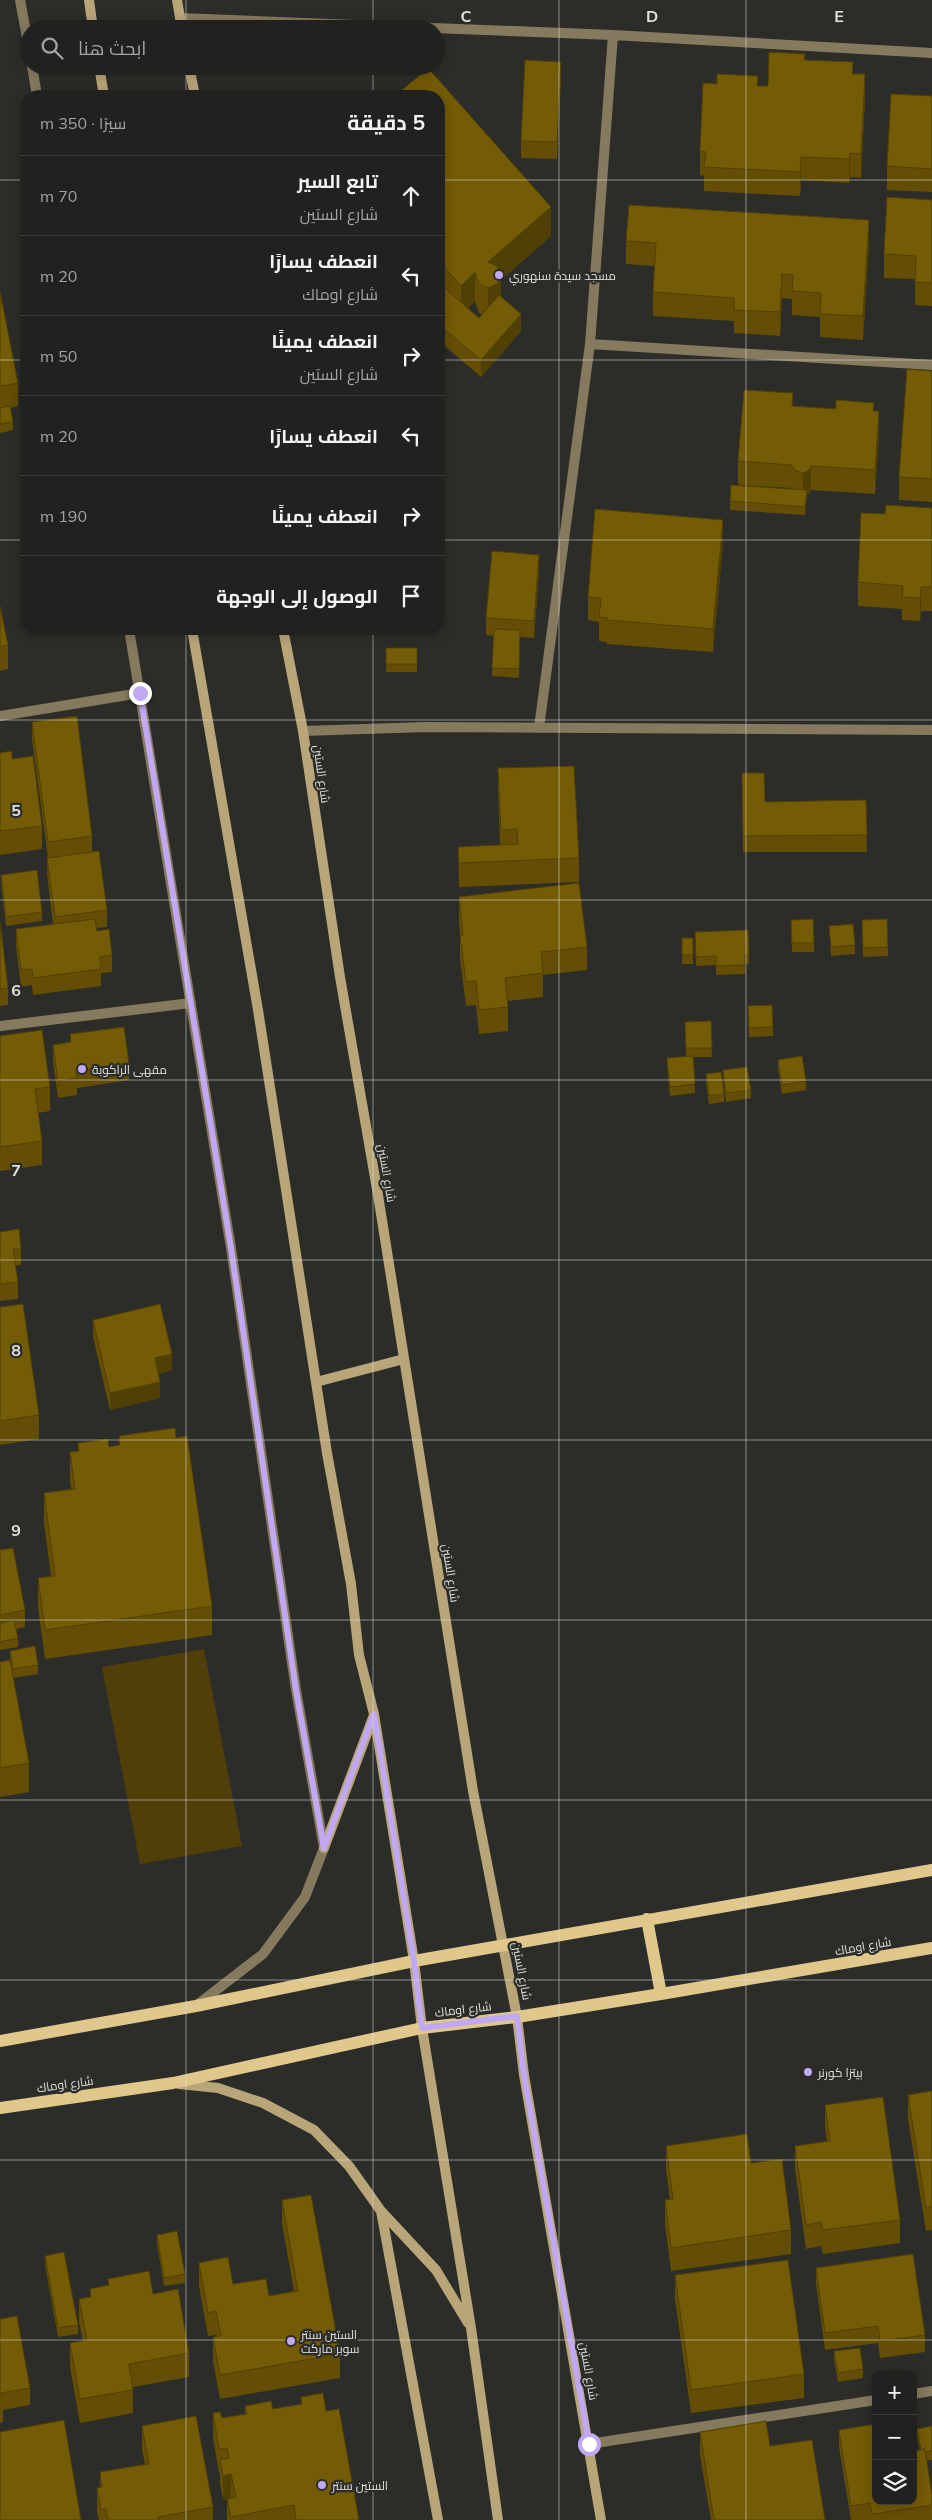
<!DOCTYPE html>
<html lang="ar">
<meta charset="utf-8">
<style>
:root{--surface:#21211f;--page:#292928;--text:#f1f3f6;--muted:#a2a3a4;--line:#3e3e3d}
body{margin:0;font-family:Mulish,Cairo,sans-serif;background:var(--page);color:var(--text);direction:rtl}
.controls{position:absolute;right:15px;bottom:15px;display:grid;overflow:hidden;border-radius:10px;box-shadow:0 2px 12px #0003}
.controls button{width:45px;height:45px;display:grid;place-items:center;padding:0;border:0;border-bottom:1px solid var(--line);background:var(--surface);color:var(--text);font:25px sans-serif}
.stop{position:absolute;width:15px;height:15px;margin:-11px;border:4px solid #c1a8f3;border-radius:50%;background:#fff}
.stop.end{background:#c1a8f3;border-color:#fff;box-shadow:0 1px 5px #0008}
.list{margin:0;padding:0;list-style:none}
h2{display:flex;justify-content:space-between;align-items:center;height:65px;margin:0;padding:0 20px;font-size:21px}
h2 small{font-size:16px;font-weight:400;color:var(--muted)}
.list li{display:grid;grid-template-columns:32px 1fr auto;gap:15px;align-items:center;box-sizing:border-box;height:80px;padding:0 20px;border-top:1px solid var(--line)}
.list b{display:block;font-size:19px;white-space:nowrap}
.list p{margin:0;font-size:16px;white-space:nowrap;color:var(--muted)}
.list em{font-size:16px;font-style:normal;color:var(--muted)}
.icon{flex:none;width:28px;height:28px;fill:none;stroke:currentColor;stroke-width:2;stroke-linecap:round;stroke-linejoin:round}
.map{position:relative;flex:none;width:932px;height:2520px;overflow:hidden;direction:ltr}
.search{position:absolute;background:var(--surface);box-shadow:0 2px 12px #0003;left:20px;top:20px;width:425px;height:55px;display:flex;align-items:center;gap:12px;box-sizing:border-box;padding:0 18px;border-radius:28px;color:var(--muted);font-size:19px}
.panel{position:absolute;background:var(--surface);box-shadow:0 2px 12px #0003;left:20px;top:90px;width:425px;height:545px;border-radius:20px;direction:rtl}
.map>svg:first-child{display:block}
.green{fill:#513f0a}
.lines{fill:none;stroke-linecap:round;stroke-linejoin:round}
.street{stroke:#857a5d;stroke-width:10}
.secondary{stroke:#b8a678;stroke-width:10}
.primary{stroke:#e0c88c;stroke-width:12}
.wall{fill:#644e05;fill-rule:evenodd}
.shaded-wall{fill:#514004}
.building{fill:#745b06;stroke:#514004}
.route{stroke:#c1a8f3;stroke-width:6}
.grid{fill:none;stroke:#e0e0de;stroke-width:1;stroke-opacity:0.55}
.poi-dot{fill:#c1a8f3;stroke:#2c2c29;stroke-width:2}
.labels{text-anchor:middle;dominant-baseline:central;stroke-width:4.5;stroke-linejoin:round;paint-order:stroke}
.poi-label{font-size:12px;fill:#e0e0de;stroke:#2c2c29;text-anchor:start}
.street-label{font-size:12px;fill:#e0e0de;stroke:#2c2c29}
.grid-label{font-size:16px;text-anchor:middle;font-weight:bold;fill:#e0e0de;stroke:#2c2c29;stroke-width:4.5;stroke-linejoin:round;paint-order:stroke}
</style>
<div class="map">
<svg width="932" height="2520" viewBox="0 0 932 2520">
<rect width="100%" height="100%" fill="#2c2c29"/>
<path class="green" d="M 204,1649 L 242,1846 L 140,1864 L 102,1667 Z"/>
<g class="lines">
<path class="street" d="M 20,0 L 29,48
M 180,18 L 613,35 L 932,53
M 32,66 L 37,96
M 590,344 L 932,365
M 129,629 L 231,1248 L 296,1690 L 324,1848 L 305,1897 L 263,1954 L 197,2005
M 0,716 L 140,693
M 539,728 L 590,344 L 613,35
M 303,731 L 426,727 L 932,730
M 0,1026 L 191,1003
M 913,2394 L 932,2391
M 589,2444 L 876,2400"/>
<path class="secondary" d="M 89,0 L 93,29
M 177,0 L 182,29
M 99,66 L 104,96
M 189,66 L 195,96
M 192,629 L 258,1010 L 327,1453 L 351,1584 L 359,1655 L 374,1714 L 414,1961 L 422,2028 L 471,2328 L 498,2520
M 283,629 L 303,731 L 340,977 L 378,1195 L 473,1791 L 517,2017 L 524,2075 L 601,2520
M 316,1382 L 404,1359
M 324,1848 L 374,1715
M 179,2084 L 218,2088 L 263,2103 L 314,2130 L 349,2166 L 381,2211 L 438,2520
M 381,2211 L 436,2270 L 468,2323"/>
<path class="primary" d="M 647,1919 L 661,1994
M 0,2041 L 196,2006 L 414,1961 L 932,1870
M 0,2108 L 173,2083 L 422,2028 L 517,2017 L 661,1994 L 932,1948"/>
</g>
<path class="wall" d="M 805,60 L 853,74 L 865,98 L 861,178 L 850,177 L 849,183 L 801,180 L 800,196 L 704,191 L 704,176 L 700,175 L 700,151 L 758,86 L 768,86 Z
M 561,79 L 557,159 L 521,158 L 521,141 Z
M 439,96 L 551,236 L 501,280 L 501,297 L 521,331 L 481,377 L 439,341 ZM 475,301 L 479,313 L 482,314 L 479,318 L 468,308 Z
M 932,96 L 932,192 L 887,190 L 887,166 Z
M 932,200 L 932,306 L 915,305 L 915,279 L 884,278 L 884,254 Z
M 626,241 L 869,244 L 863,340 L 820,337 L 820,317 L 792,315 L 792,299 L 782,298 L 780,336 L 734,333 L 734,321 L 653,316 L 653,292 L 654,266 L 626,264 Z
M 0,292 L 18,383 L 18,406 L 11,408 L 13,422 L 13,430 L 0,433 Z
M 932,371 L 932,502 L 899,500 L 899,477 Z
M 793,406 L 874,411 L 879,435 L 875,494 L 811,490 L 809,494 L 807,495 L 805,515 L 730,510 L 730,501 L 792,489 L 791,488 L 738,485 L 738,461 Z
M 932,508 L 932,611 L 921,611 L 920,621 L 902,620 L 902,609 L 858,606 L 858,582 L 885,514 Z
M 723,543 L 713,652 L 607,644 L 607,642 L 599,641 L 599,622 L 588,620 L 588,597 Z
M 539,571 L 534,638 L 520,637 L 519,678 L 492,676 L 494,636 L 486,635 L 486,618 Z
M 0,606 L 8,645 L 8,669 L 0,671 Z
M 386,648 L 417,648 L 417,672 L 386,672 Z
M 32,722 L 92,836 L 92,852 L 107,910 L 107,927 L 96,928 L 97,931 L 112,955 L 112,972 L 101,973 L 101,986 L 33,995 L 32,985 L 21,987 L 16,946 L 16,929 L 53,924 L 47,874 L 48,858 L 32,739 Z
M 0,753 L 12,759 L 42,826 L 42,849 L 0,855 Z
M 498,768 L 579,858 L 579,882 L 459,887 L 458,847 L 500,845 L 498,792 Z
M 742,773 L 765,802 L 866,800 L 867,852 L 743,852 Z
M 1,875 L 42,912 L 42,921 L 6,926 L 1,884 Z
M 459,897 L 587,947 L 587,970 L 543,975 L 543,997 L 508,1001 L 508,1031 L 479,1034 L 476,1005 L 466,1006 L 460,959 L 460,935 L 459,921 Z
M 791,920 L 814,943 L 814,952 L 792,952 Z
M 862,920 L 888,947 L 888,956 L 863,957 Z
M 0,922 L 8,988 L 8,1005 L 0,1006 Z
M 829,926 L 855,945 L 855,954 L 831,956 Z
M 748,930 L 749,964 L 745,964 L 745,974 L 716,975 L 716,965 L 696,966 L 695,932 Z
M 682,938 L 693,938 L 693,964 L 682,964 Z
M 748,1006 L 773,1027 L 773,1036 L 749,1037 Z
M 711,1021 L 712,1057 L 693,1057 L 695,1093 L 670,1096 L 667,1067 L 667,1058 L 686,1057 L 685,1022 Z
M 70,1034 L 129,1063 L 129,1080 L 77,1088 L 77,1095 L 58,1098 L 53,1062 L 53,1045 L 70,1043 Z
M 0,1036 L 50,1087 L 50,1111 L 38,1113 L 42,1141 L 42,1165 L 0,1171 Z
M 778,1060 L 806,1081 L 806,1090 L 782,1094 L 778,1069 Z
M 723,1070 L 751,1090 L 751,1098 L 726,1102 L 723,1079 Z
M 706,1074 L 724,1094 L 724,1102 L 709,1104 L 706,1083 Z
M 0,1232 L 21,1249 L 21,1265 L 15,1266 L 18,1282 L 18,1299 L 0,1301 Z
M 0,1307 L 39,1415 L 39,1439 L 0,1445 Z
M 93,1320 L 172,1370 L 159,1374 L 160,1398 L 110,1410 L 93,1337 Z
M 119,1436 L 176,1438 L 212,1606 L 212,1635 L 45,1659 L 38,1607 L 38,1578 L 51,1576 L 44,1523 L 44,1493 L 71,1489 L 70,1481 L 70,1452 L 78,1451 L 78,1443 L 109,1447 L 119,1445 Z
M 0,1550 L 25,1610 L 25,1627 L 16,1629 L 18,1638 L 18,1647 L 0,1650 Z
M 10,1651 L 38,1665 L 38,1674 L 13,1678 L 10,1660 Z
M 0,1662 L 29,1763 L 29,1792 L 0,1797 Z
M 932,2091 L 932,2230 L 926,2231 L 908,2119 L 908,2095 Z
M 825,2105 L 900,2220 L 900,2243 L 823,2254 L 821,2246 L 806,2249 L 795,2169 L 795,2146 L 827,2142 L 825,2128 Z
M 666,2146 L 751,2163 L 791,2230 L 791,2254 L 671,2271 L 665,2224 L 665,2200 L 670,2200 L 666,2169 Z
M 282,2200 L 340,2354 L 340,2378 L 220,2399 L 213,2361 L 213,2337 L 217,2337 L 216,2335 L 208,2336 L 199,2286 L 199,2263 L 233,2284 L 269,2296 L 294,2291 L 282,2224 Z
M 157,2235 L 185,2274 L 185,2283 L 164,2286 L 157,2244 Z
M 45,2256 L 78,2325 L 78,2334 L 58,2337 L 45,2265 Z
M 816,2268 L 925,2335 L 925,2352 L 880,2358 L 878,2343 L 825,2350 L 816,2284 Z
M 675,2275 L 804,2374 L 804,2398 L 691,2413 L 675,2299 Z
M 108,2279 L 153,2294 L 189,2353 L 189,2377 L 133,2387 L 133,2413 L 80,2423 L 70,2367 L 70,2343 L 83,2341 L 79,2322 L 79,2299 L 90,2297 L 90,2289 L 108,2286 Z
M 0,2319 L 30,2388 L 30,2405 L 3,2410 L 3,2422 L 0,2423 Z
M 834,2351 L 863,2369 L 863,2378 L 838,2382 L 834,2360 Z
M 301,2397 L 326,2411 L 359,2520 L 227,2520 L 227,2499 L 231,2498 L 223,2500 L 220,2483 L 220,2472 L 219,2473 L 213,2437 L 213,2413 L 222,2418 L 245,2414 L 245,2406 L 273,2409 L 301,2404 Z
M 142,2426 L 213,2507 L 213,2520 L 99,2520 L 97,2512 L 97,2488 L 100,2487 L 100,2472 L 145,2464 L 142,2450 Z
M 932,2426 L 932,2460 L 926,2461 L 932,2495 L 932,2520 L 851,2520 L 839,2447 L 839,2430 L 876,2501 L 920,2450 L 917,2437 L 917,2429 Z
M 700,2432 L 770,2446 L 825,2520 L 711,2520 L 700,2455 Z"/>
<path class="shaded-wall" d="M 561,62 L 561,79 L 557,159 L 557,142 Z
M 865,74 L 865,98 L 861,178 L 861,154 Z
M 850,153 L 850,177 L 849,183 L 849,159 Z
M 801,157 L 801,180 L 800,196 L 800,172 Z
M 551,207 L 551,236 L 501,280 L 501,304 L 488,317 L 488,262 Z
M 869,220 L 869,244 L 863,340 L 863,316 Z
M 475,272 L 475,301 L 461,315 L 461,286 Z
M 782,274 L 782,298 L 780,336 L 780,312 Z
M 521,314 L 521,331 L 481,377 L 481,360 Z
M 879,411 L 879,435 L 875,494 L 875,470 Z
M 811,466 L 811,490 L 809,494 L 807,495 L 805,515 L 805,507 L 803,496 L 803,473 Z
M 723,520 L 723,543 L 713,652 L 713,629 Z
M 539,555 L 539,571 L 534,638 L 534,621 Z
M 921,587 L 921,611 L 920,621 L 920,598 Z
M 172,1354 L 172,1370 L 155,1375 L 155,1358 Z
M 160,1382 L 160,1398 L 110,1410 L 110,1393 Z
M 231,2474 L 231,2498 L 223,2500 L 223,2476 Z"/>
<path class="building" d="M 769,52 L 805,54 L 804,60 L 853,62 L 852,74 L 865,74 L 861,154 L 850,153 L 849,159 L 801,157 L 800,172 L 704,167 L 706,152 L 700,151 L 703,83 L 717,84 L 717,74 L 758,76 L 757,86 L 768,86 Z
M 525,60 L 561,62 L 557,142 L 521,141 Z
M 428,68 L 551,207 L 488,262 L 497,266 L 501,275 L 497,284 L 488,288 L 479,284 L 475,272 L 461,286 L 439,261 L 439,96 L 395,96 Z
M 891,94 L 932,96 L 932,169 L 887,166 Z
M 887,197 L 932,200 L 932,283 L 915,282 L 916,256 L 884,254 Z
M 629,205 L 869,220 L 863,316 L 820,314 L 821,293 L 792,291 L 793,275 L 782,274 L 780,312 L 734,310 L 734,298 L 653,292 L 656,243 L 626,241 Z
M 439,283 L 479,318 L 499,295 L 521,314 L 481,360 L 439,325 Z
M 0,292 L 18,383 L 0,386 Z
M 907,369 L 932,371 L 932,479 L 899,477 Z
M 744,390 L 793,393 L 792,406 L 836,409 L 836,400 L 874,403 L 873,411 L 879,411 L 875,470 L 811,466 L 809,470 L 803,473 L 796,471 L 791,465 L 738,461 Z
M 10,406 L 13,422 L 0,424 L 0,408 Z
M 731,485 L 807,490 L 805,507 L 730,501 Z
M 886,505 L 932,508 L 932,587 L 921,587 L 920,598 L 902,597 L 903,586 L 858,582 L 861,513 L 885,514 Z
M 595,509 L 723,520 L 713,629 L 607,620 L 608,618 L 599,617 L 601,598 L 588,597 Z
M 492,551 L 539,555 L 534,621 L 486,618 Z
M 0,606 L 8,645 L 0,647 Z
M 494,629 L 520,630 L 519,669 L 492,668 Z
M 386,648 L 417,648 L 417,664 L 386,664 Z
M 77,716 L 92,836 L 48,842 L 32,722 Z
M 12,751 L 12,759 L 33,756 L 42,826 L 0,831 L 0,753 Z
M 574,766 L 579,858 L 459,863 L 458,847 L 518,844 L 517,829 L 501,830 L 498,768 Z
M 742,773 L 764,773 L 765,802 L 866,800 L 867,835 L 743,836 Z
M 99,851 L 107,910 L 55,917 L 47,858 Z
M 37,870 L 42,912 L 6,917 L 1,875 Z
M 579,883 L 587,947 L 541,952 L 543,973 L 505,978 L 508,1007 L 479,1010 L 476,981 L 466,982 L 460,935 L 463,935 L 459,897 Z
M 95,919 L 97,931 L 109,929 L 112,955 L 100,957 L 101,969 L 33,978 L 32,969 L 21,970 L 16,929 Z
M 813,919 L 814,943 L 792,943 L 791,920 Z
M 887,919 L 888,947 L 863,948 L 862,920 Z
M 0,922 L 8,988 L 0,989 Z
M 853,924 L 855,945 L 831,947 L 829,926 Z
M 748,930 L 749,955 L 745,955 L 745,965 L 716,966 L 716,956 L 696,957 L 695,932 Z
M 682,938 L 693,938 L 693,955 L 682,955 Z
M 772,1005 L 773,1027 L 749,1028 L 748,1006 Z
M 711,1021 L 712,1048 L 686,1048 L 685,1022 Z
M 124,1027 L 129,1063 L 75,1071 L 77,1078 L 58,1081 L 53,1045 L 71,1042 L 70,1034 Z
M 42,1030 L 50,1087 L 35,1089 L 42,1141 L 0,1147 L 0,1036 Z
M 693,1056 L 695,1084 L 670,1087 L 667,1058 Z
M 802,1056 L 806,1081 L 782,1085 L 778,1060 Z
M 747,1067 L 751,1090 L 726,1093 L 723,1070 Z
M 721,1072 L 724,1094 L 709,1096 L 706,1074 Z
M 19,1229 L 21,1249 L 13,1249 L 18,1282 L 0,1284 L 0,1232 Z
M 23,1304 L 39,1415 L 0,1421 L 0,1307 Z
M 160,1304 L 172,1354 L 155,1358 L 160,1382 L 110,1393 L 93,1320 Z
M 175,1428 L 176,1438 L 187,1436 L 212,1606 L 45,1630 L 38,1578 L 55,1576 L 44,1493 L 75,1489 L 70,1452 L 79,1451 L 78,1443 L 108,1439 L 109,1447 L 120,1445 L 119,1436 Z
M 13,1548 L 25,1610 L 0,1615 L 0,1550 Z
M 14,1620 L 18,1638 L 0,1642 L 0,1623 Z
M 35,1646 L 38,1665 L 13,1669 L 10,1651 Z
M 10,1660 L 29,1763 L 0,1768 L 0,1662 Z
M 932,2091 L 932,2207 L 926,2208 L 908,2095 Z
M 883,2097 L 900,2220 L 823,2230 L 821,2222 L 806,2225 L 795,2146 L 830,2141 L 825,2105 Z
M 747,2134 L 751,2163 L 782,2159 L 791,2230 L 671,2248 L 665,2200 L 673,2199 L 666,2146 Z
M 311,2195 L 340,2354 L 220,2375 L 213,2337 L 221,2336 L 216,2311 L 208,2313 L 199,2263 L 228,2257 L 233,2284 L 266,2279 L 269,2296 L 298,2291 L 282,2200 Z
M 177,2231 L 185,2274 L 164,2278 L 157,2235 Z
M 64,2252 L 78,2325 L 58,2328 L 45,2256 Z
M 913,2254 L 925,2335 L 880,2341 L 878,2326 L 825,2333 L 816,2268 Z
M 788,2260 L 804,2374 L 691,2390 L 675,2275 Z
M 149,2271 L 153,2294 L 178,2289 L 189,2353 L 129,2364 L 133,2390 L 80,2399 L 70,2343 L 87,2340 L 79,2299 L 91,2297 L 90,2289 L 109,2285 L 108,2279 Z
M 17,2316 L 30,2388 L 1,2393 L 3,2405 L 0,2406 L 0,2319 Z
M 860,2348 L 863,2369 L 838,2373 L 834,2351 Z
M 323,2393 L 326,2411 L 339,2409 L 359,2520 L 296,2520 L 294,2505 L 231,2517 L 227,2499 L 236,2497 L 231,2474 L 223,2476 L 220,2460 L 229,2458 L 227,2448 L 219,2449 L 213,2413 L 220,2412 L 222,2418 L 247,2414 L 245,2406 L 271,2401 L 273,2409 L 302,2404 L 301,2397 Z
M 196,2416 L 213,2507 L 158,2517 L 159,2520 L 108,2520 L 106,2509 L 101,2509 L 97,2488 L 102,2487 L 100,2472 L 149,2464 L 142,2426 Z
M 64,2420 L 81,2520 L 0,2520 L 0,2432 Z
M 766,2421 L 770,2446 L 812,2440 L 825,2520 L 714,2520 L 700,2432 Z
M 876,2424 L 876,2501 L 913,2501 L 913,2451 L 925,2449 L 932,2495 L 932,2505 L 872,2514 L 870,2503 L 851,2506 L 839,2430 Z
M 932,2426 L 932,2451 L 925,2452 L 925,2449 L 921,2450 L 917,2429 Z"/>
<g class="lines">
<path class="route" d="M 140,693 L 231,1248 L 296,1690 L 324,1848 L 374,1714 L 414,1961 L 422,2028 L 517,2016 L 524,2075 L 589,2444"/>
</g>
<path class="grid" d="M 186,0 L 186,29M 373,0 L 373,29M 559,0 L 559,2520M 746,0 L 746,2520M 186,66 L 186,96M 373,66 L 373,96M 0,180 L 26,180M 439,180 L 932,180M 0,360 L 26,360M 439,360 L 932,360M 0,540 L 26,540M 439,540 L 932,540M 186,629 L 186,2520M 373,629 L 373,2520M 0,720 L 932,720M 0,900 L 932,900M 0,1080 L 932,1080M 0,1260 L 932,1260M 0,1440 L 932,1440M 0,1620 L 932,1620M 0,1800 L 932,1800M 0,1980 L 932,1980M 0,2160 L 932,2160M 0,2340 L 932,2340"/>
<g class="poi-dot">
<circle cx="499" cy="275" r="5"/>
<circle cx="82" cy="1069" r="5"/>
<circle cx="808" cy="2072" r="5"/>
<circle cx="291" cy="2341" r="5"/>
<circle cx="322" cy="2485" r="5"/>
</g>
<g class="labels">
<g class="poi-label">
<text x="509" y="275">مسجد سيدة سنهوري</text>
<text x="92" y="1069">مقهى الراكوبة</text>
<text x="818" y="2072">بيتزا كورنر</text>
<text x="301" y="2334">الستين سنتر<tspan x="301" dy="14">سوبر ماركت</tspan></text>
<text x="332" y="2485">الستين سنتر</text>
</g>
<g class="street-label">
<text transform="translate(322 774) rotate(82)">شارع الستين</text>
<text transform="translate(387 1173) rotate(80)">شارع الستين</text>
<text transform="translate(451 1573) rotate(81)">شارع الستين</text>
<text transform="translate(863 1946) rotate(-10)">شارع اوماك</text>
<text transform="translate(522 1971) rotate(79)">شارع الستين</text>
<text transform="translate(463 2009) rotate(-7)">شارع اوماك</text>
<text transform="translate(65 2084) rotate(-8)">شارع اوماك</text>
<text transform="translate(589 2371) rotate(80)">شارع الستين</text>
</g>
</g>
<g class="grid-label">
<text x="466" y="22">C</text>
<text x="652" y="22">D</text>
<text x="839" y="22">E</text>
<text x="16" y="816">5</text>
<text x="16" y="996">6</text>
<text x="16" y="1176">7</text>
<text x="16" y="1356">8</text>
<text x="16" y="1536">9</text>
</g>
</svg>
<div class="controls">
<button>+</button>
<button>−</button>
<button><svg class="icon" aria-label="layers" viewBox="0 0 24 24"><path d="M12 4l9 5-9 5-9-5zM3 14l9 5 9-5"/></svg></button>
</div>
<div class="stop" style="left:589px;top:2444px"></div>
<div class="stop end" style="left:140px;top:693px"></div>
<div class="search"><svg class="icon" aria-label="search" viewBox="0 0 24 24"><circle cx="10" cy="10" r="6"/><path d="M15 15l6 6"/></svg>ابحث هنا</div>
<section class="panel">
<h2>5 دقيقة<small>سيرًا · 350 m</small></h2>
<ul class="list">
<li><svg class="icon" aria-label="ahead" viewBox="0 0 24 24"><path d="M12 20V5M6 11l6-6 6 6"/></svg><div><b>تابع السير</b><p>شارع الستين</p></div><em>70 m</em></li>
<li><svg class="icon" aria-label="left" viewBox="0 0 24 24"><path d="M17 20v-9H6M10 6l-5 5 5 5"/></svg><div><b>انعطف يسارًا</b><p>شارع اوماك</p></div><em>20 m</em></li>
<li><svg class="icon" aria-label="right" viewBox="0 0 24 24"><path d="M7 20v-9h11M14 6l5 5-5 5"/></svg><div><b>انعطف يمينًا</b><p>شارع الستين</p></div><em>50 m</em></li>
<li><svg class="icon" aria-label="left" viewBox="0 0 24 24"><path d="M17 20v-9H6M10 6l-5 5 5 5"/></svg><div><b>انعطف يسارًا</b></div><em>20 m</em></li>
<li><svg class="icon" aria-label="right" viewBox="0 0 24 24"><path d="M7 20v-9h11M14 6l5 5-5 5"/></svg><div><b>انعطف يمينًا</b></div><em>190 m</em></li>
<li><svg class="icon" aria-label="arrive" viewBox="0 0 24 24"><path d="M6 21V4h12l-3 4 3 4H6"/></svg><div><b>الوصول إلى الوجهة</b></div></li>
</ul>
</section>
</div>
